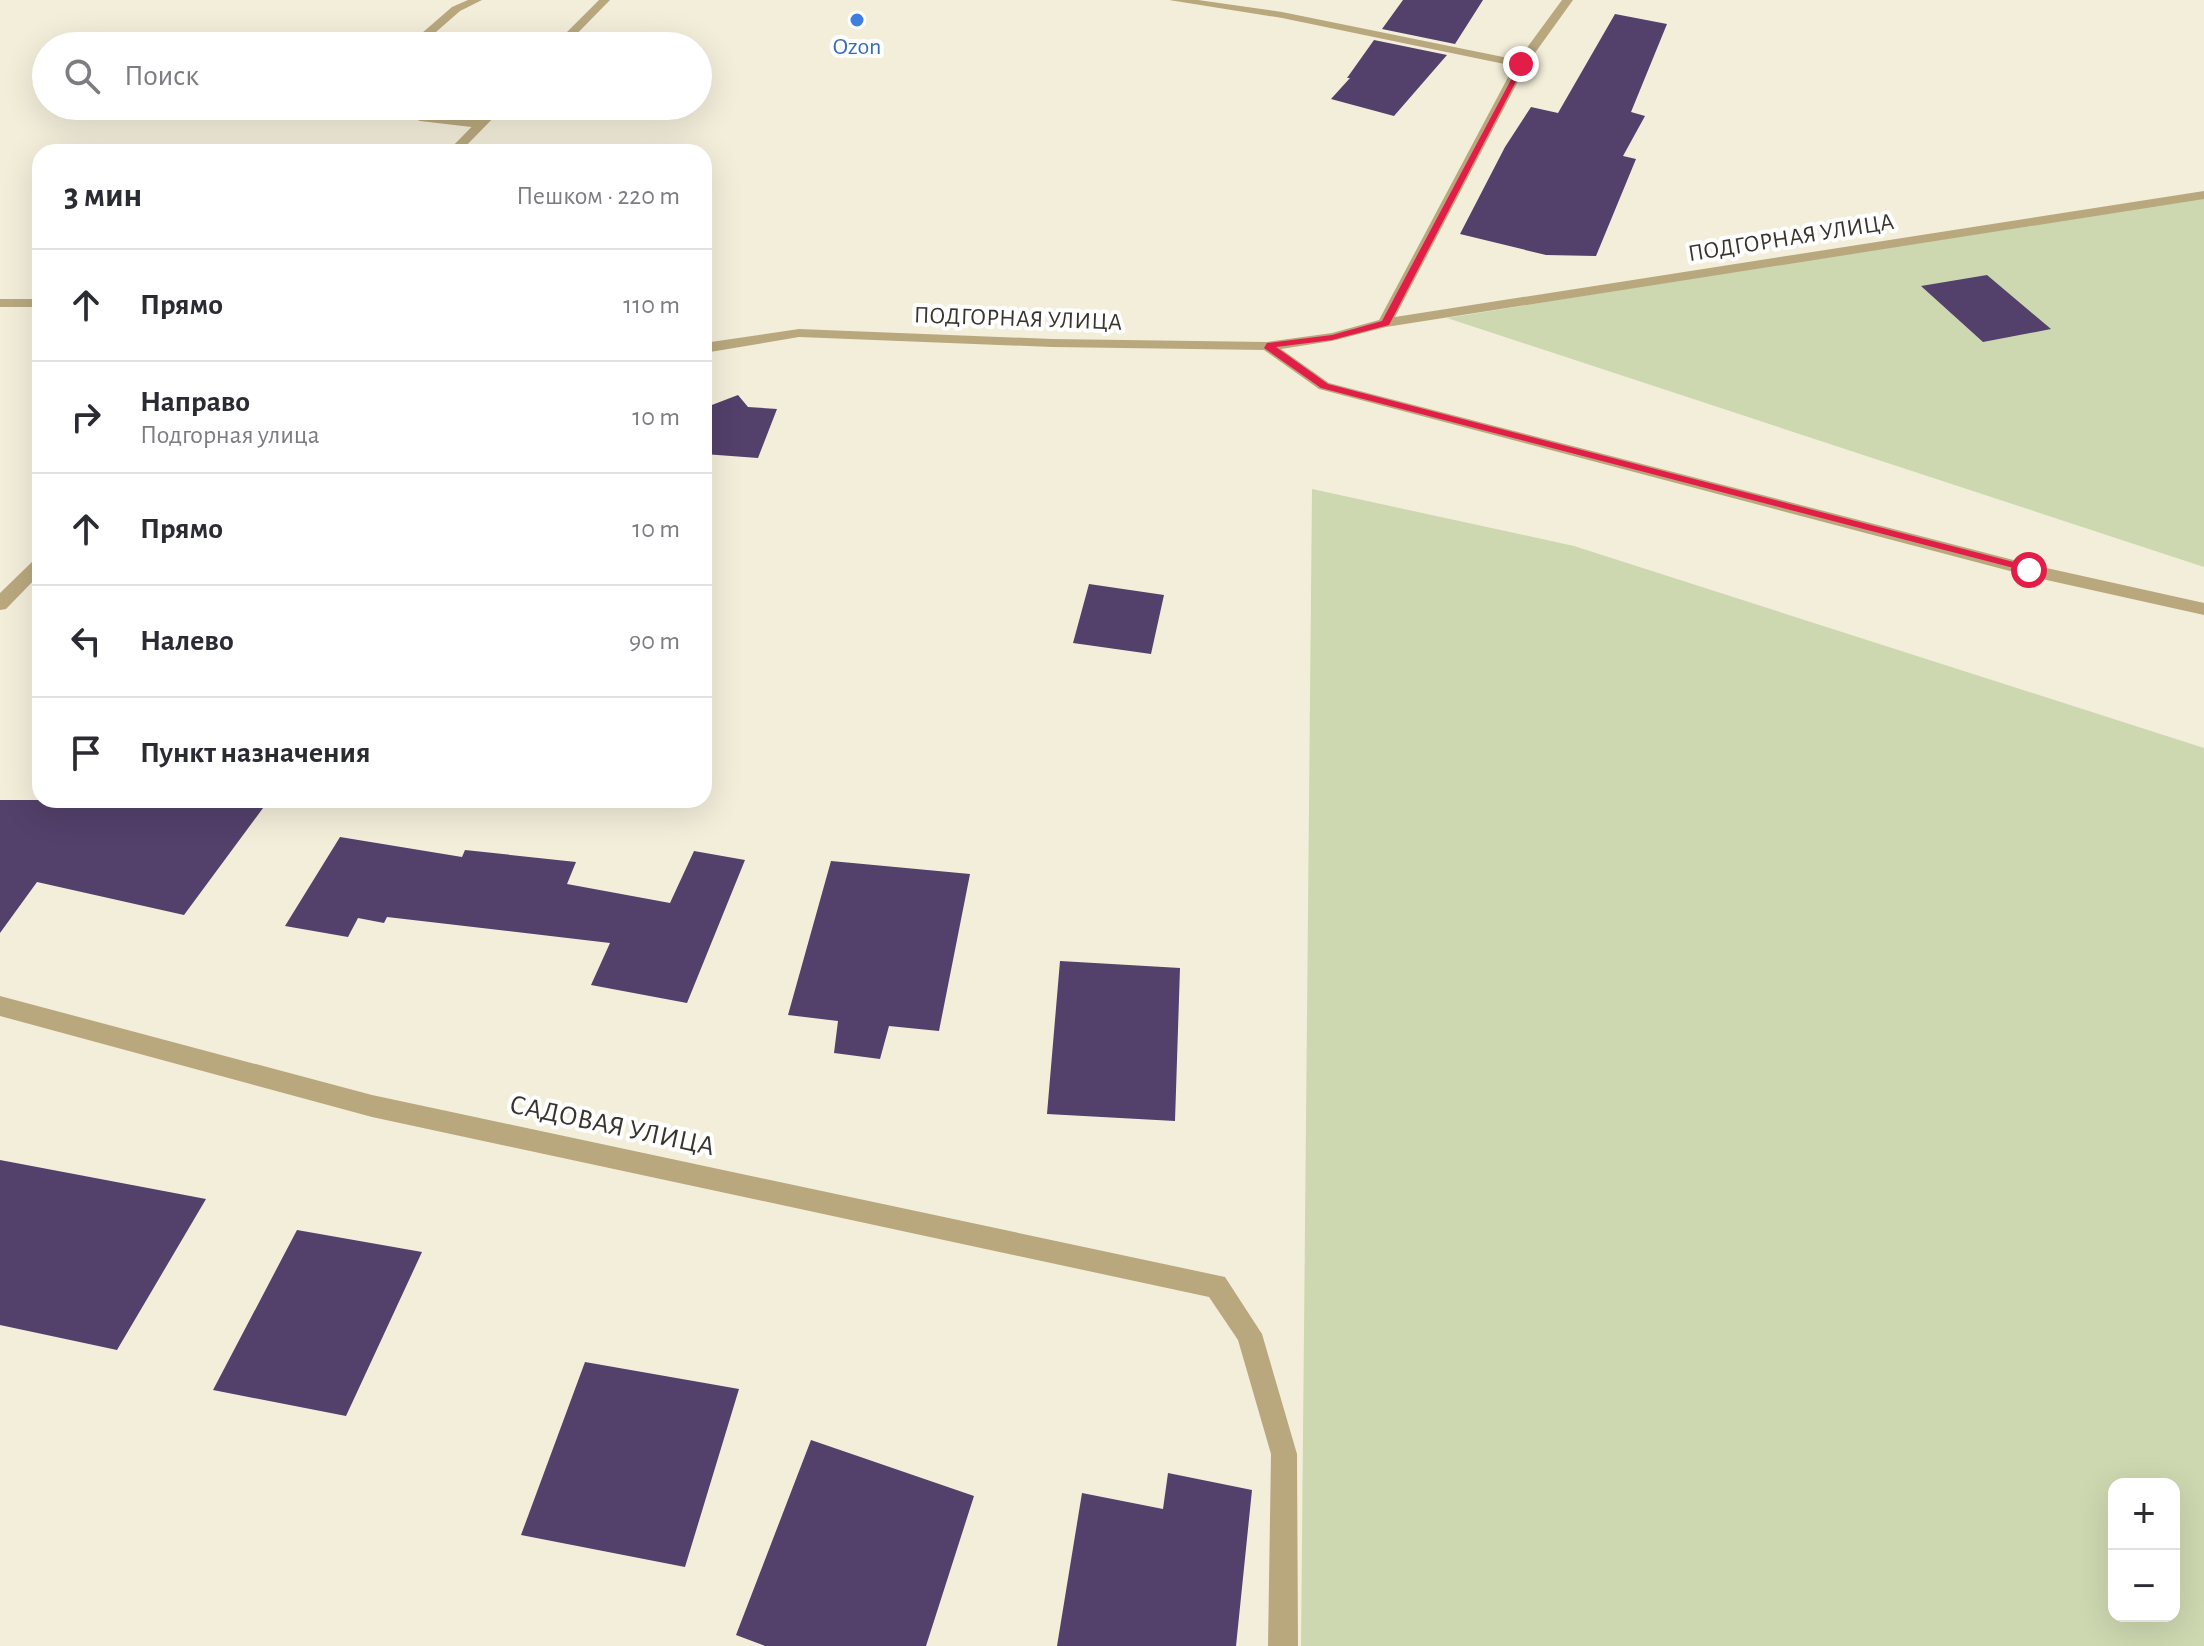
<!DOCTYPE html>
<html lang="ru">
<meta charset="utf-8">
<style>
:root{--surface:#fff;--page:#f2f2f3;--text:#2b2b33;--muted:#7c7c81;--line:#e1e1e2}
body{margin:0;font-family:"Alegreya Sans",sans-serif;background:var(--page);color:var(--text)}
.controls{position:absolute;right:24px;bottom:24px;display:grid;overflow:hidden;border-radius:16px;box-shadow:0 8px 32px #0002}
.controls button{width:72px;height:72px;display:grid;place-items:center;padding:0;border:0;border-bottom:2px solid var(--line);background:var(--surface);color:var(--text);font:40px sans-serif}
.stop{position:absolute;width:24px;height:24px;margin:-18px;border:6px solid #e11d48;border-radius:50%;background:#fff}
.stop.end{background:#e11d48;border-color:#fff;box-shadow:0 2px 8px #0008}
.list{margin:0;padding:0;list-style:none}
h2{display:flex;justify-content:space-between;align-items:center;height:104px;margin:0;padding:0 32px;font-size:34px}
h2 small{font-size:26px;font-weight:400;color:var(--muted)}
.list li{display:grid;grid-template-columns:52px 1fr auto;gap:24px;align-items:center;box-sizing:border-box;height:112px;padding:0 32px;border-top:2px solid var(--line)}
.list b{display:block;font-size:30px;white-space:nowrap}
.list p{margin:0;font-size:26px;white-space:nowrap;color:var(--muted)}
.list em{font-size:26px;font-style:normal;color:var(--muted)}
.icon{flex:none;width:44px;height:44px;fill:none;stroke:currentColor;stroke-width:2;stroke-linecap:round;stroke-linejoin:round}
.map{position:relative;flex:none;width:2204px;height:1646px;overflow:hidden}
.search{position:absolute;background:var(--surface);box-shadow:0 8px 32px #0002;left:32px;top:32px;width:680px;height:88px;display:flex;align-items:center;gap:20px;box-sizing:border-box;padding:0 28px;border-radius:44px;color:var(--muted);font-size:30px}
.panel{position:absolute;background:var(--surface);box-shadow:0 8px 32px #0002;left:32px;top:144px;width:680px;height:664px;border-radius:24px}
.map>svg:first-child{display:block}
.green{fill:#cdd8b0;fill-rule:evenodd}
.building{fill:#53406b}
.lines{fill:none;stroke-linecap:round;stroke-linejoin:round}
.minor{fill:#b9a87e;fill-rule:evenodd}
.tertiary{fill:#b9a87e;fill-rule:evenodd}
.route{fill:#e11d48}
.shop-dot{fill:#3f7fe0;stroke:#fff;stroke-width:3}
.labels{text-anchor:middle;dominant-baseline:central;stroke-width:8;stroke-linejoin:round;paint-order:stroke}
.far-shop-label{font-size:24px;fill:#366cbe;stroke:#fff}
.far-street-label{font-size:24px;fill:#37352d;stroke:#fff}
.street-label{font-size:28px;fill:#37352d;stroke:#fff}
</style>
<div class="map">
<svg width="2204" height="1646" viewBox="0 0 2204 1646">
<rect width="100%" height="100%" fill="#f3eeda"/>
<path class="green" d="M 2204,195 L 2204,567 L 1447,318 Z
M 1312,489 L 1574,546 L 2204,748 L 2204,1646 L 1301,1646 ZM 2114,1484 L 2174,1484 L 2174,1616 L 2114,1616 Z"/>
<path class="building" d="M 1403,0 L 1483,0 L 1455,44 L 1382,29 Z
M 1615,14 L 1667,24 L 1631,112 L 1645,116 L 1623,156 L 1636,159 L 1596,256 L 1546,255 L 1460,234 L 1505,147 L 1531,107 L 1558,113 Z
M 1374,40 L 1447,55 L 1394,116 L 1331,99 L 1350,78 L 1347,78 Z
M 1987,275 L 2051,329 L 1983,342 L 1921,286 Z
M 738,395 L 748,407 L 777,409 L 758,458 L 704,454 L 704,408 Z
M 1089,584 L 1164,595 L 1151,654 L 1073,643 Z
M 0,800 L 269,800 L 184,915 L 37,882 L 0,933 Z
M 340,837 L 462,857 L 465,850 L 576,862 L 567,884 L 670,903 L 694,851 L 745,860 L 687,1003 L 591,985 L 610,943 L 387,917 L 384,923 L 358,918 L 348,937 L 285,926 Z
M 831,861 L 970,874 L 939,1031 L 889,1026 L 880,1059 L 834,1053 L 838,1021 L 788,1015 Z
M 1060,961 L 1180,968 L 1175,1121 L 1047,1114 Z
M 0,1160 L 206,1199 L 117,1350 L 0,1325 Z
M 297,1230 L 422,1252 L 346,1416 L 213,1390 Z
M 585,1362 L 739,1389 L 685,1567 L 521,1535 Z
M 811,1440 L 974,1496 L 926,1646 L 765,1646 L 736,1635 Z
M 1168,1473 L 1252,1490 L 1236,1646 L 1057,1646 L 1082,1493 L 1163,1509 Z"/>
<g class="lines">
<path class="minor" d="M 468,0 L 482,0 L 460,11 L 420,46 L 407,46 L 452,7 Z
M 1169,0 L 1198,0 L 1282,12 L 1518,60 L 1562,0 L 1573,0 L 1527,64 L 1395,317 L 2204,191 L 2204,199 L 1386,327 L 1332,341 L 1281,349 L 1329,383 L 2029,564 L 2204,603 L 2204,615 L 2029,576 L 1319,389 L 1264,350 L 1052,347 L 799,337 L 704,353 L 704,343 L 799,329 L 1052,339 L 1267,342 L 1332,333 L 1379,320 L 1514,66 L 1282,18 Z
M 386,106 L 403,106 L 422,114 L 480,120 L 486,124 L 480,128 L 420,121 Z
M 0,299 L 40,299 L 40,307 L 0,307 Z
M 0,996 L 372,1095 L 1225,1277 L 1262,1334 L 1297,1454 L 1298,1646 L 1268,1646 L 1271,1454 L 1238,1340 L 1209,1297 L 372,1117 L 0,1016 Z"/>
<path class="tertiary" d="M 599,0 L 610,0 L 565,46 L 553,46 Z
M 492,106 L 505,106 L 460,152 L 447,152 Z
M 40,558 L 40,574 L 6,609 L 0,610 L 0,593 L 34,560 Z"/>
</g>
<path class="route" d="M 1521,61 L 1525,64 L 1389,325 L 1332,340 L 1276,347 L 1328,384 L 2029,566 L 2034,570 L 2033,573 L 1321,388 L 1264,348 L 1267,343 L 1332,335 L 1382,321 Z"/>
<circle class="shop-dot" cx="857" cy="20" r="8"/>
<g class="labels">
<g class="far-shop-label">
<text x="857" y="47">Ozon</text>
</g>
<g class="far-street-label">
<text transform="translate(1791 238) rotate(-9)">ПОДГОРНАЯ УЛИЦА</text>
<text transform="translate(1018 319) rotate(2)">ПОДГОРНАЯ УЛИЦА</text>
</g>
<g class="street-label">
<text transform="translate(612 1126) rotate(12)">САДОВАЯ УЛИЦА</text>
</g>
</g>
</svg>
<div class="controls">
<button>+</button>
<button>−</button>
</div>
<div class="stop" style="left:2029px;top:570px"></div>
<div class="stop end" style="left:1521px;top:64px"></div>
<div class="search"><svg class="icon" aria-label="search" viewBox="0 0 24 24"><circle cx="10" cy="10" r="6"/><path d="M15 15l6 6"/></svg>Поиск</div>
<section class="panel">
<h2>3 мин<small>Пешком · 220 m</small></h2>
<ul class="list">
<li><svg class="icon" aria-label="ahead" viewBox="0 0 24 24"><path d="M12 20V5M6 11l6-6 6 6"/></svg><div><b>Прямо</b></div><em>110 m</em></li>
<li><svg class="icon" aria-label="right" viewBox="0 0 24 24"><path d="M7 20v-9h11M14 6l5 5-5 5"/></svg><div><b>Направо</b><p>Подгорная улица</p></div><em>10 m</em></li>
<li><svg class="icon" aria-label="ahead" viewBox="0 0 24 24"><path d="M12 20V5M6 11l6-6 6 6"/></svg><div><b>Прямо</b></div><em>10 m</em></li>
<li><svg class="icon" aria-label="left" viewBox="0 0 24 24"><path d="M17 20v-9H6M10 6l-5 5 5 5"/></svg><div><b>Налево</b></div><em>90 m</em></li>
<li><svg class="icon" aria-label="arrive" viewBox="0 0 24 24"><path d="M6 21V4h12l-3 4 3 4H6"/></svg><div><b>Пункт назначения</b></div></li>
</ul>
</section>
</div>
